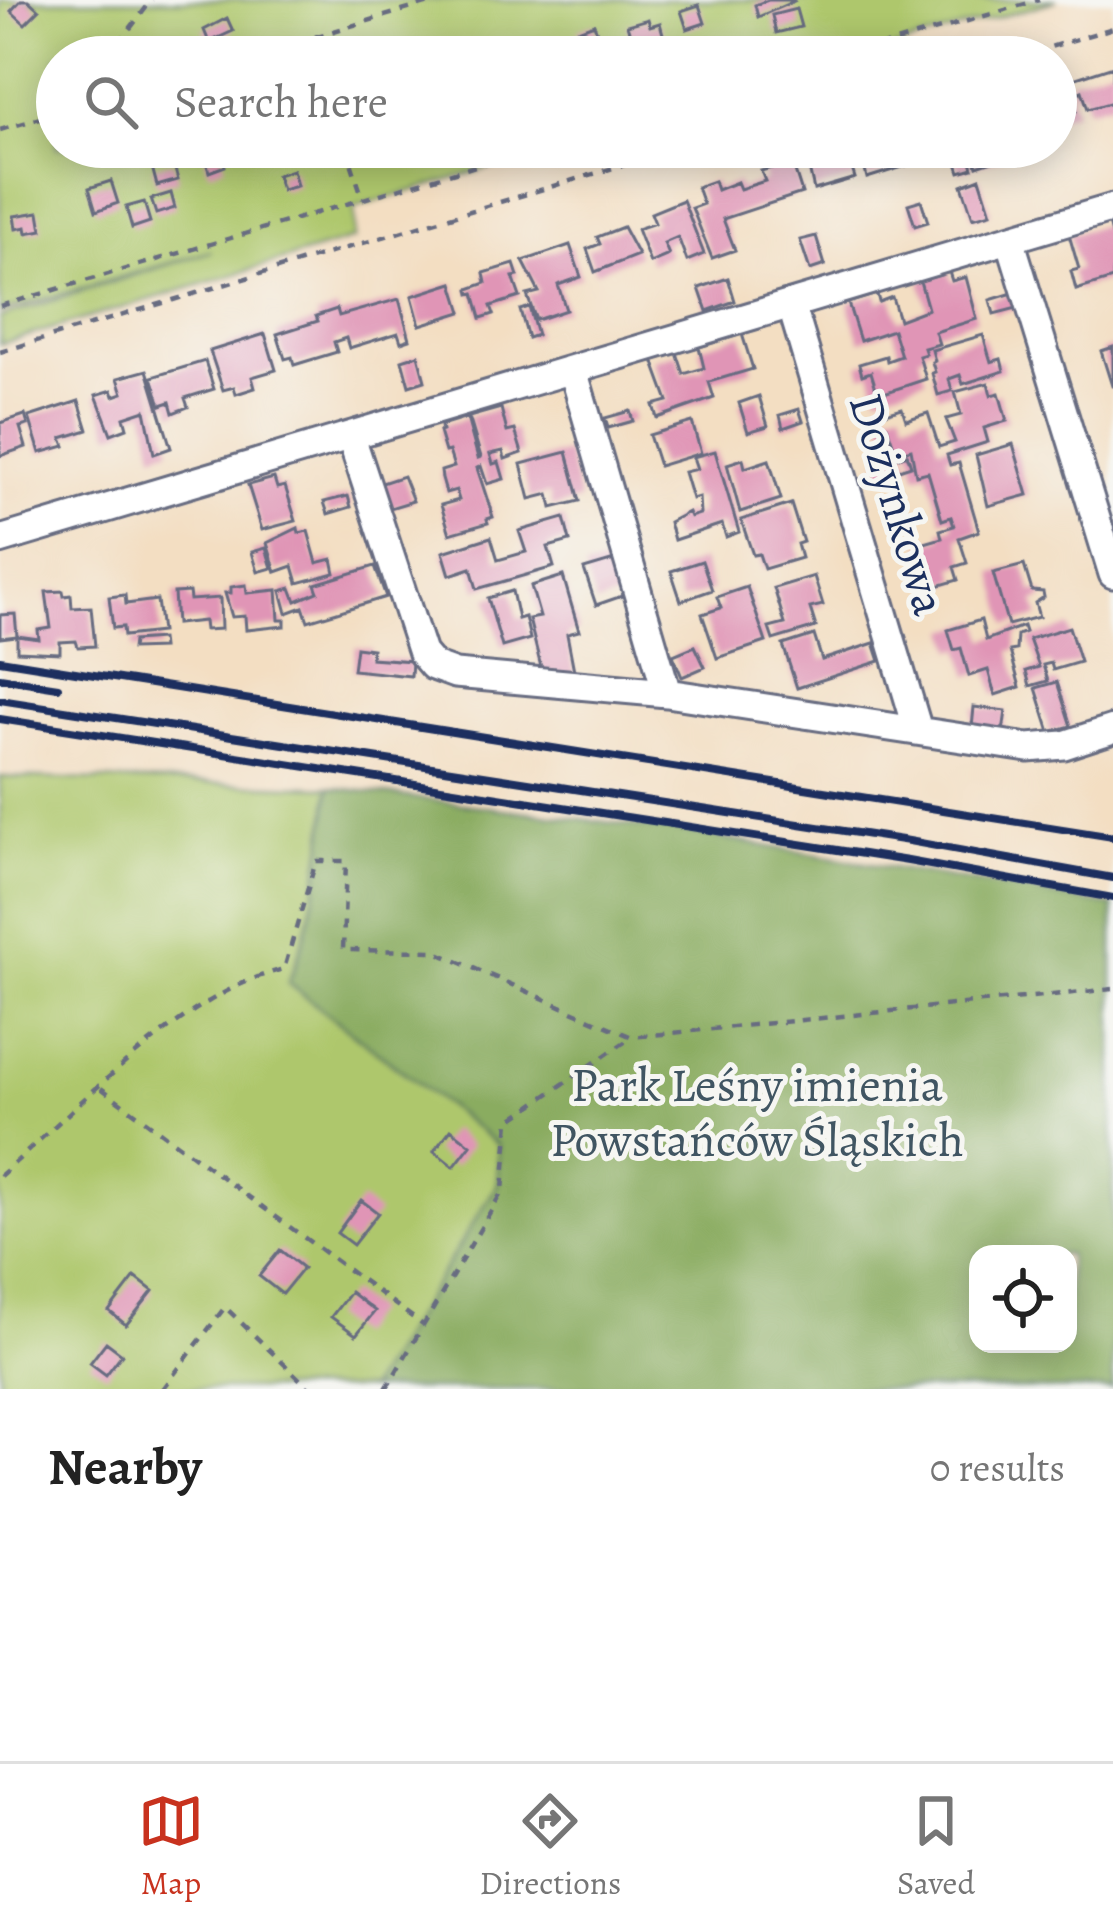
<!DOCTYPE html>
<meta charset="utf-8">
<style>
:root{--surface:#fff;--page:#f2f2f2;--text:#222;--muted:#767676;--line:#e0e0e0;--accent:#c8321e}
body{margin:0;font-family:Alegreya,serif;background:var(--page);color:var(--text)}
.controls{position:absolute;right:36px;bottom:36px;display:grid;overflow:hidden;border-radius:24px;box-shadow:0 6px 30px #0003}
.controls button{width:108px;height:108px;display:grid;place-items:center;padding:0;border:0;border-bottom:3px solid var(--line);background:var(--surface);color:var(--text);font:60px sans-serif}
.list{margin:0;padding:0;list-style:none}
h2{display:flex;justify-content:space-between;align-items:center;height:156px;margin:0;padding:0 48px;font-size:51px}
h2 small{font-size:39px;font-weight:400;color:var(--muted)}
.icon{flex:none;width:66px;height:66px;fill:none;stroke:currentColor;stroke-width:2;stroke-linecap:round;stroke-linejoin:round}
.map{position:relative;flex:none;width:1113px;height:1389px;overflow:hidden}
.search{position:absolute;background:var(--surface);box-shadow:0 6px 30px #0003;left:36px;right:36px;top:36px;height:132px;display:flex;align-items:center;gap:30px;box-sizing:border-box;padding:0 42px;border-radius:66px;color:var(--muted);font-size:45px}
.sheet{height:372px;background:var(--surface)}
nav{display:flex;justify-content:space-around;align-items:center;box-sizing:border-box;height:168px;border-top:3px solid var(--line);background:var(--surface);font-size:33px;color:var(--muted)}
nav a{display:grid;justify-items:center;gap:6px}
nav .on{color:var(--accent)}
.map>svg:first-child{display:block}
.green{fill:#aec76c;stroke:#647b65;stroke-width:3}
.forest{fill:#8aac60;stroke:#526e5f;stroke-width:3;fill-rule:evenodd}
.building{fill:#e095b6}
.lines{fill:none;stroke-linecap:round;stroke-linejoin:round}
.minor-casing{stroke:#676c81;stroke-width:33}
.path{stroke:#676c81;stroke-width:4.5;stroke-dasharray:9 9;stroke-linecap:butt}
.minor{stroke:#fff;stroke-width:27}
.rail{stroke:#1b2f5e;stroke-width:8}
.labels{text-anchor:middle;dominant-baseline:central;stroke-width:10;stroke-linejoin:round;paint-order:stroke}
.street-label{font-size:48px;fill:#1b2f5e;stroke:#f6f6f2}
.park-label{font-size:48px;fill:#405562;stroke:#f6f6f2}
</style>
<div class="map">
<svg width="1113" height="1389" viewBox="0 0 1113 1389">
<rect width="100%" height="100%" fill="#f6f6f2"/>
<filter id="ink" filterUnits="userSpaceOnUse"><feTurbulence type="fractalNoise" baseFrequency=".00833" numOctaves="2"/><feDisplacementMap in="SourceGraphic" scale="24" xChannelSelector="R" yChannelSelector="G"/><feConvolveMatrix kernelMatrix="1 2 1 2 8 2 1 2 1" color-interpolation-filters="sRGB"/></filter>
<filter id="wash" filterUnits="userSpaceOnUse"><feTurbulence type="fractalNoise" baseFrequency=".004" numOctaves="4" result="noise"/><feDisplacementMap in="SourceGraphic" scale="48" xChannelSelector="R" yChannelSelector="G"/><feGaussianBlur stdDeviation="2.7" result="paint"/><feColorMatrix in="noise" values="0 0 0 0 0 0 0 0 0 0 0 0 0 0 0 0 0 1.4 0 .05"/><feComposite in="paint" operator="in"/></filter>
<g filter="url(#wash)">
<rect width="100%" height="100%" fill="#f3dec2"/>
<path class="green" d="M 0,0 L 1057,0 L 864,57 L 57,57 L 57,147 L 560,147 L 354,208 L 354,239 L 0,344 L 0,317 L 212,251 L 0,312 Z
M 0,777 L 330,787 C 322,854 315,920 288,983 L 498,1144 L 498,1184 L 369,1389 L 0,1389 Z"/>
<path class="forest" d="M 330,787 L 685,832 L 1113,906 L 1113,1389 L 369,1389 L 498,1184 L 498,1145 L 288,983 C 315,921 322,854 330,787 ZM 978,1254 L 1068,1254 L 1068,1344 L 978,1344 Z"/>
<g id="blocks">
<path class="building" d="M 21,0 L 28,0 L 39,10 L 25,24 L 11,11 Z
M 768,0 L 793,0 L 794,1 L 758,17 L 755,5 Z
M 699,5 L 705,23 L 687,29 L 681,11 Z
M 796,9 L 801,27 L 776,33 L 772,15 Z
M 227,18 L 233,31 L 209,42 L 204,30 Z
M 648,19 L 650,26 L 660,23 L 664,38 L 634,47 L 627,25 Z
M 594,24 L 603,48 L 607,47 L 609,54 L 588,57 L 578,30 Z
M 1113,66 L 1113,102 L 1088,109 L 1082,91 L 1074,94 L 1070,80 Z
M 1066,81 L 1076,111 L 1056,118 L 1056,84 Z
M 845,147 L 855,178 L 814,190 L 809,168 L 836,160 L 833,151 Z
M 849,147 L 903,147 L 909,165 L 867,178 L 863,162 L 854,165 Z
M 914,147 L 967,147 L 973,168 L 960,172 L 953,151 L 918,161 Z
M 971,147 L 1001,147 L 1004,157 L 977,166 Z
M 221,153 L 225,166 L 209,172 L 205,158 Z
M 173,162 L 178,180 L 157,186 L 152,167 Z
M 792,162 L 802,193 L 723,219 L 735,250 L 712,258 L 692,208 L 703,204 L 697,187 L 714,181 L 717,190 L 737,182 L 740,189 L 765,181 L 761,171 Z
M 293,170 L 297,186 L 282,190 L 277,175 Z
M 980,178 L 991,213 L 973,218 L 962,185 Z
M 111,181 L 118,203 L 96,211 L 89,188 Z
M 171,193 L 175,208 L 156,214 L 151,199 Z
M 683,200 L 704,254 L 687,261 L 678,237 L 664,243 L 669,255 L 650,263 L 637,229 L 655,223 L 651,213 Z
M 921,200 L 928,222 L 915,226 L 908,204 Z
M 144,202 L 150,222 L 132,228 L 126,207 Z
M 39,212 L 42,230 L 27,233 L 26,227 L 16,229 L 14,216 Z
M 1109,223 L 1113,238 L 1113,279 L 1076,290 L 1071,271 L 1079,269 L 1069,235 Z
M 623,227 L 638,255 L 595,272 L 587,249 L 600,244 L 597,237 Z
M 816,236 L 825,265 L 810,270 L 800,240 Z
M 570,245 L 581,277 L 558,285 L 566,310 L 536,320 L 527,295 L 539,292 L 523,261 Z
M 514,264 L 518,276 L 513,277 L 520,297 L 491,306 L 494,314 L 481,318 L 474,293 L 470,294 L 469,289 L 486,283 L 484,273 Z
M 949,272 L 952,281 L 966,277 L 977,319 L 935,332 L 939,344 L 924,348 L 926,354 L 919,356 L 926,379 L 878,395 L 871,372 L 862,375 L 859,364 L 886,356 L 887,361 L 901,356 L 893,330 L 860,341 L 848,303 L 877,294 L 879,302 L 892,297 L 899,320 L 928,309 L 920,281 Z
M 728,278 L 735,301 L 707,311 L 699,288 Z
M 453,283 L 462,312 L 420,325 L 412,296 Z
M 1013,293 L 1017,308 L 994,314 L 990,300 Z
M 399,299 L 410,339 L 401,342 L 398,333 L 349,348 L 346,338 L 334,342 L 337,352 L 294,365 L 292,357 L 285,359 L 277,334 L 318,321 L 316,316 L 337,309 L 339,316 Z
M 529,307 L 537,335 L 528,338 L 520,310 Z
M 265,334 L 276,370 L 252,377 L 255,388 L 236,394 L 234,387 L 223,390 L 210,351 Z
M 742,334 L 753,369 L 709,382 L 714,398 L 657,418 L 653,405 L 668,401 L 653,360 L 677,353 L 684,374 L 704,368 L 699,347 Z
M 983,335 L 991,362 L 1001,359 L 1004,371 L 963,384 L 960,375 L 949,379 L 952,391 L 938,395 L 932,373 L 935,372 L 932,362 L 935,361 L 932,350 Z
M 1113,347 L 1113,386 L 1112,386 L 1101,351 Z
M 418,355 L 425,381 L 409,386 L 402,360 Z
M 205,361 L 214,389 L 185,398 L 188,407 L 173,413 L 170,402 L 161,405 L 152,377 Z
M 147,370 L 171,448 L 154,454 L 145,410 L 124,417 L 127,428 L 111,434 L 96,395 L 112,390 L 114,396 L 123,393 L 118,378 Z
M 988,383 L 991,395 L 999,393 L 1007,421 L 984,428 L 988,442 L 947,455 L 950,465 L 959,463 L 979,531 L 959,538 L 967,563 L 954,567 L 958,580 L 934,587 L 921,544 L 942,538 L 940,530 L 954,526 L 951,517 L 942,520 L 928,472 L 916,475 L 911,449 L 896,453 L 887,426 L 883,427 L 879,415 L 902,408 L 906,420 L 928,413 L 939,447 L 955,442 L 946,419 L 961,415 L 955,392 Z
M 759,396 L 768,426 L 748,432 L 739,403 Z
M 79,401 L 88,430 L 62,438 L 65,446 L 40,453 L 29,417 Z
M 501,408 L 507,432 L 515,430 L 522,453 L 505,459 L 503,451 L 490,454 L 493,464 L 499,462 L 504,479 L 487,484 L 481,466 L 477,468 L 493,517 L 487,519 L 488,523 L 450,534 L 441,505 L 459,500 L 456,490 L 446,493 L 442,479 L 441,471 L 454,467 L 449,451 L 445,452 L 439,432 L 442,431 L 441,426 L 467,418 L 478,458 L 481,457 L 469,417 Z
M 799,409 L 803,421 L 783,428 L 780,415 Z
M 630,411 L 633,421 L 608,428 L 605,418 Z
M 25,415 L 28,425 L 20,427 L 26,447 L 0,456 L 0,423 Z
M 692,422 L 701,453 L 659,466 L 649,435 Z
M 1013,444 L 1028,495 L 988,506 L 976,455 Z
M 715,451 L 739,532 L 726,537 L 722,524 L 674,540 L 669,522 L 688,512 L 690,517 L 700,514 L 699,497 L 692,499 L 684,472 L 697,469 L 693,457 Z
M 567,452 L 580,501 L 552,508 L 549,494 L 530,499 L 521,464 Z
M 892,454 L 893,459 L 907,454 L 911,466 L 883,475 L 878,459 Z
M 743,459 L 745,468 L 769,460 L 781,499 L 740,512 L 727,464 Z
M 403,476 L 413,501 L 387,509 L 379,484 Z
M 274,478 L 277,488 L 285,486 L 296,521 L 262,530 L 248,485 Z
M 348,496 L 351,507 L 328,514 L 324,502 Z
M 791,504 L 803,542 L 797,544 L 801,558 L 764,569 L 759,554 L 753,555 L 741,520 Z
M 564,518 L 570,541 L 548,547 L 554,567 L 477,589 L 471,568 L 450,575 L 443,552 L 491,537 L 498,560 L 526,552 L 519,531 Z
M 298,528 L 299,533 L 308,531 L 317,563 L 332,559 L 335,573 L 298,583 L 293,566 L 276,572 L 267,543 Z
M 266,548 L 272,568 L 258,572 L 252,552 Z
M 614,560 L 625,595 L 596,605 L 584,569 Z
M 702,561 L 712,590 L 681,601 L 671,571 Z
M 1024,565 L 1032,591 L 1043,592 L 1044,597 L 1035,603 L 1039,617 L 1008,625 L 993,573 Z
M 375,566 L 386,597 L 308,621 L 303,607 L 287,613 L 281,591 L 291,588 L 296,601 L 318,592 L 315,584 Z
M 563,576 L 579,631 L 567,634 L 575,676 L 543,675 L 529,619 L 540,617 L 531,586 Z
M 814,576 L 823,605 L 810,608 L 816,627 L 773,640 L 769,628 L 785,624 L 774,588 Z
M 246,585 L 247,593 L 277,590 L 279,620 L 285,620 L 285,626 L 246,630 L 245,616 L 232,617 L 225,593 L 231,593 L 231,587 Z
M 747,587 L 766,642 L 717,658 L 702,614 L 721,608 L 717,597 Z
M 63,591 L 64,596 L 71,595 L 72,608 L 91,607 L 95,646 L 78,647 L 76,641 L 60,642 L 60,653 L 17,651 L 17,636 L 39,639 L 38,630 L 51,628 L 46,592 Z
M 512,591 L 518,619 L 525,617 L 530,639 L 502,647 L 488,598 Z
M 189,592 L 190,600 L 220,598 L 221,629 L 205,630 L 204,621 L 176,624 L 174,593 Z
M 125,595 L 126,604 L 157,600 L 161,632 L 124,636 L 123,627 L 113,628 L 109,597 Z
M 15,614 L 17,636 L 0,638 L 0,615 Z
M 981,620 L 986,640 L 1023,626 L 1025,632 L 1017,635 L 1016,650 L 1010,651 L 1020,687 L 995,695 L 988,670 L 969,676 L 961,648 L 954,650 L 948,630 Z
M 1069,627 L 1080,662 L 1053,670 L 1051,663 L 1043,665 L 1048,681 L 1030,686 L 1026,671 L 1039,667 L 1029,639 Z
M 814,635 L 822,660 L 874,643 L 880,661 L 797,688 L 783,645 Z
M 161,639 L 162,648 L 132,649 L 133,641 Z
M 695,646 L 705,667 L 682,677 L 673,655 Z
M 356,647 L 372,649 L 371,658 L 412,661 L 411,676 L 353,670 Z
M 1057,682 L 1071,726 L 1050,732 L 1036,688 Z
M 974,707 L 1006,711 L 1003,732 L 972,728 Z
M 451,1129 L 471,1145 L 454,1167 L 434,1151 Z
M 361,1200 L 378,1213 L 353,1245 L 337,1233 Z
M 280,1250 L 303,1268 L 282,1294 L 259,1276 Z
M 135,1277 L 153,1291 L 126,1325 L 109,1311 Z
M 350,1292 L 375,1311 L 356,1335 L 331,1317 Z
M 106,1342 L 122,1354 L 106,1375 L 90,1363 Z"/>
</g>
</g>
<g filter="url(#ink)">
<use href="#blocks" fill-opacity="0" stroke="#676c81" stroke-width="3"/>
<g class="lines">
<g class="minor-casing">
<path id="minor" d="M 1010,239 L 1113,574
M 791,304 L 918,730
M 573,370 L 667,693
M 351,437 L 422,653 L 433,666 L 455,674 L 667,693 L 1028,748 L 1064,745 L 1113,729
M 0,540 L 1113,208"/>
</g>
<path class="path" d="M 312,37 L 318,57
M 108,57 L 152,0
M 246,57 L 439,0
M 845,57 L 1039,0
M 1017,57 L 1113,28
M 0,130 L 57,113
M 346,147 L 363,199
M 0,306 L 540,147
M 0,352 L 620,166 L 701,147
M 101,1088 L 423,1325
M 0,1176 C 79,1107 183,993 284,969 L 316,861 L 346,861 L 343,950 L 434,951 L 632,1037 L 1113,989
M 163,1389 L 225,1307 L 310,1389
M 386,1389 L 503,1190 L 509,1121 L 632,1037"/>
<use href="#minor" class="minor"/>
<path class="rail" d="M 0,660 L 1113,837
M 0,678 L 58,687
M 0,700 L 909,841 L 1113,878
M 0,719 L 908,861 L 1113,898"/>
</g>
</g>
<g class="labels">
<g class="street-label">
<text transform="translate(898 504) rotate(73)">Dożynkowa</text>
</g>
<g class="park-label">
<text x="757" y="1085">Park Leśny imienia<tspan x="757" dy="55">Powstańców Śląskich</tspan></text>
</g>
</g>
</svg>
<div class="controls">
<button><svg class="icon" aria-label="locate" viewBox="0 0 24 24"><circle cx="12" cy="12" r="6"/><path d="M12 2v4M12 18v4M2 12h4M18 12h4"/></svg></button>
</div>
<div class="search"><svg class="icon" aria-label="search" viewBox="0 0 24 24"><circle cx="10" cy="10" r="6"/><path d="M15 15l6 6"/></svg>Search here</div>
</div>
<section class="sheet">
<h2>Nearby<small>0 results</small></h2>
<ul class="list">
</ul>
</section>
<nav>
<a class="on"><svg class="icon" aria-label="map" viewBox="0 0 24 24"><path d="M3 6l6-2 6 2 6-2v14l-6 2-6-2-6 2zM9 4v14M15 6v14"/></svg>Map</a>
<a><svg class="icon" aria-label="directions" viewBox="0 0 24 24"><path d="M12 3l9 9-9 9-9-9zM9 14v-3h6M13 9l2 2-2 2"/></svg>Directions</a>
<a><svg class="icon" aria-label="saved" viewBox="0 0 24 24"><path d="M7 4h10v16l-5-4-5 4z"/></svg>Saved</a>
</nav>
